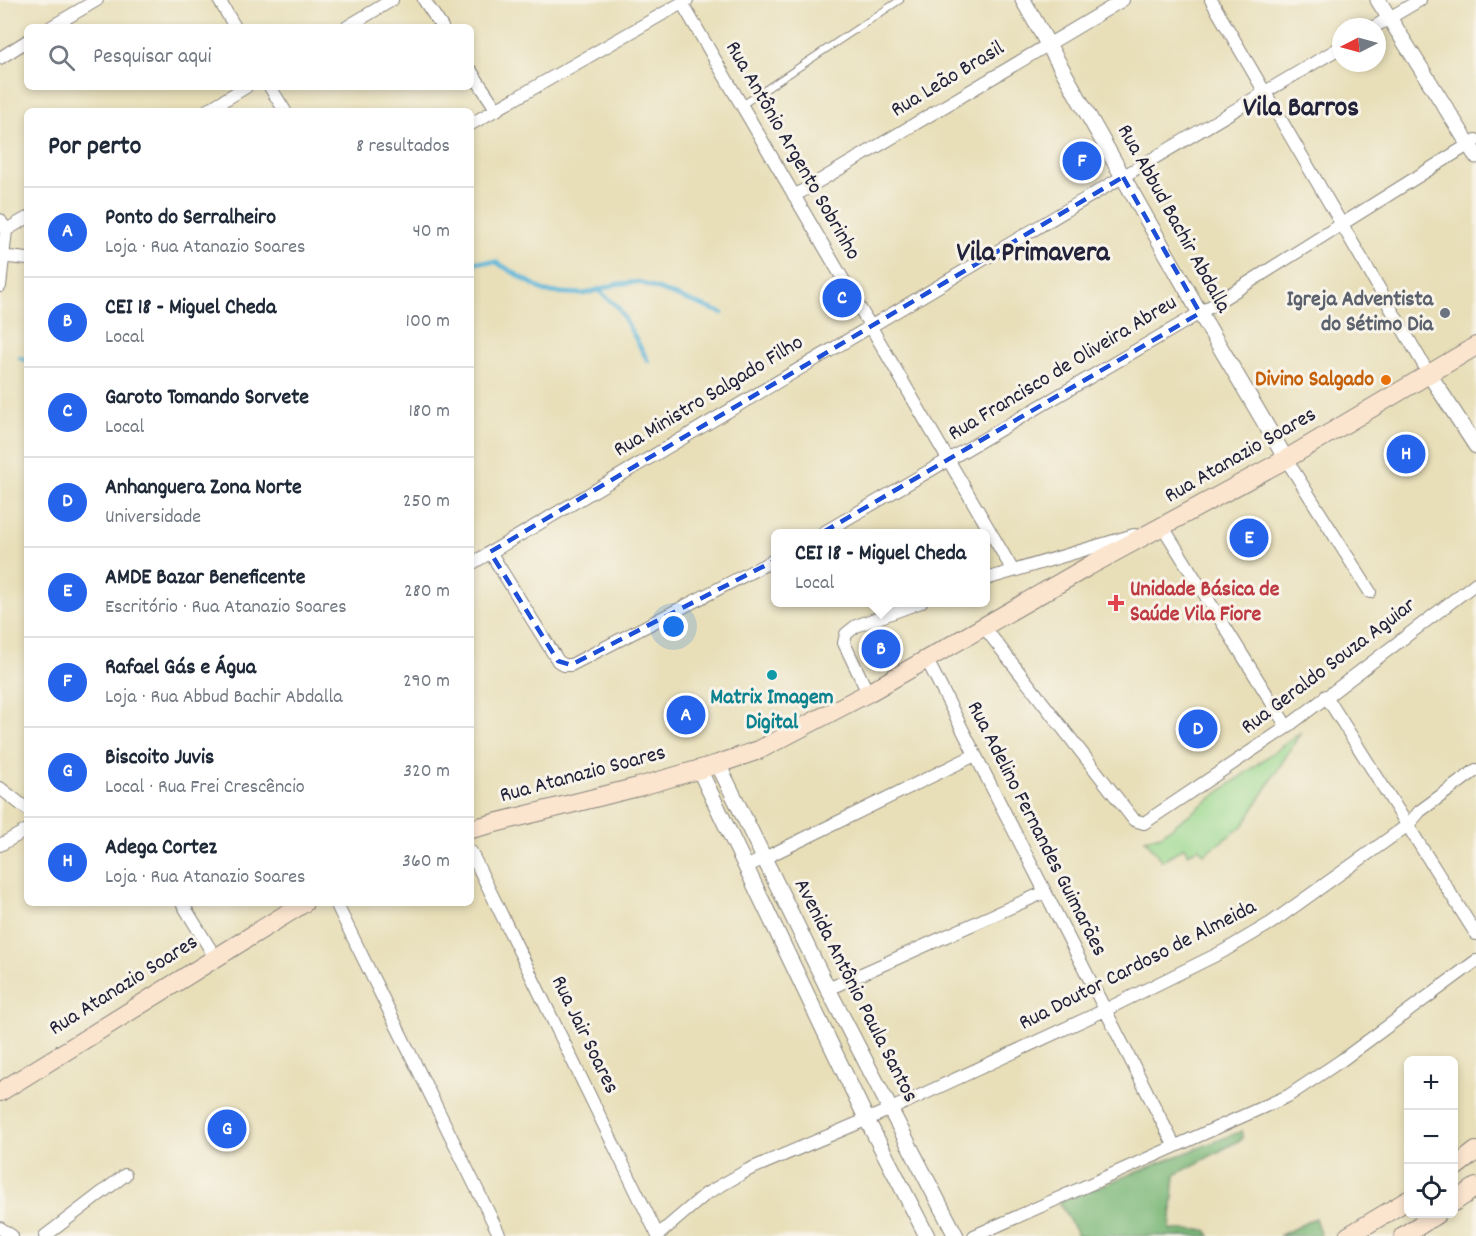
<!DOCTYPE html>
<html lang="pt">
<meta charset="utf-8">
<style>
:root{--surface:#fff;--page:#f2f2f3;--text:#1f2937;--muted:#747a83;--line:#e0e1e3;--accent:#2563eb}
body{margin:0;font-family:Dekko,sans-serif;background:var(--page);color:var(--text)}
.controls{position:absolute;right:18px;bottom:18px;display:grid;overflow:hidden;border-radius:9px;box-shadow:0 3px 9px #0003}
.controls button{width:54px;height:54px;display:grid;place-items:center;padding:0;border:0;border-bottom:2px solid var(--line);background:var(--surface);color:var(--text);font:30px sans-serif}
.compass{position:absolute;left:1332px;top:18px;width:54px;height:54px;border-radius:50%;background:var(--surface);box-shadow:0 3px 9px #0003;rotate:264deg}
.you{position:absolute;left:674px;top:627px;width:21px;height:21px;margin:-15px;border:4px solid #fff;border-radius:50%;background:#1a73e8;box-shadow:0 0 0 9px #1a73e833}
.badge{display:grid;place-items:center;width:39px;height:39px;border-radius:50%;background:var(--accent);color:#fff;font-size:20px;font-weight:700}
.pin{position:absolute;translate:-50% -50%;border:3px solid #fff;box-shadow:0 2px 6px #0006}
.popup{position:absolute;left:771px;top:529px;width:219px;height:78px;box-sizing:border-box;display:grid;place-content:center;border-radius:9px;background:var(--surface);filter:drop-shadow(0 2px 4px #0005);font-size:20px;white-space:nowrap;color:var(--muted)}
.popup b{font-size:22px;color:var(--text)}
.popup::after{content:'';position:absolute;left:50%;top:100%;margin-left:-12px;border:12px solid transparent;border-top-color:var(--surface)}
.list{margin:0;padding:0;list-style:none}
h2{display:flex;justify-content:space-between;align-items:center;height:78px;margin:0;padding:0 24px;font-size:26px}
h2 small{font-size:20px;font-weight:400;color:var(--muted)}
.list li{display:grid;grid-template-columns:39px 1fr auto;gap:18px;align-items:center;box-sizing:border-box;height:90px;padding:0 24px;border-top:2px solid var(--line)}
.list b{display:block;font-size:22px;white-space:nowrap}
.list p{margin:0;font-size:20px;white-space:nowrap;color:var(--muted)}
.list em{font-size:20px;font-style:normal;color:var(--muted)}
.icon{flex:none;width:33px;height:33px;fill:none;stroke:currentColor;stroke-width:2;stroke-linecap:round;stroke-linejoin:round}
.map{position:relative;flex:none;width:1476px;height:1236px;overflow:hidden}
.search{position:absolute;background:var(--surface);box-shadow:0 3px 9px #0003;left:24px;top:24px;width:450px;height:66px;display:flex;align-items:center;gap:15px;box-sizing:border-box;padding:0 21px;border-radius:9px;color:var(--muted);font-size:22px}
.panel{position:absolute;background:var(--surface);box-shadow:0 3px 9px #0003;left:24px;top:108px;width:450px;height:798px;border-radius:9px}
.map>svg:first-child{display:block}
.green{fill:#9ad88d;stroke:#5e7d64;stroke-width:1.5}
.forest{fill:#7bb878;stroke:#4e6d5a;stroke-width:1.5}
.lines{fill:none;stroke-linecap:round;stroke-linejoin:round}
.stream{stroke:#5bb5d9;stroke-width:4.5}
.service-casing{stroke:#85807a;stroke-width:8}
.minor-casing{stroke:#85807a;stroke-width:14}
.tertiary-casing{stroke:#85807a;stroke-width:17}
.secondary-casing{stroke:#85807a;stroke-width:20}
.service{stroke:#fff;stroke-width:6}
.minor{stroke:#fff;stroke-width:12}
.tertiary{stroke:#fff;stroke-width:15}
.secondary{stroke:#fbe5cf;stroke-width:18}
.marked{fill:none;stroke:#1d4ed8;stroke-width:4.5;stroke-dasharray:12 8;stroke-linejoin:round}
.worship-dot{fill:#6b7280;stroke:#f7f3e8;stroke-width:2}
.food-dot{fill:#e8710a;stroke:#f7f3e8;stroke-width:2}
.health-dot{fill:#e0444e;stroke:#f7f3e8;stroke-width:2}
.culture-dot{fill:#0f9aa8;stroke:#f7f3e8;stroke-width:2}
.labels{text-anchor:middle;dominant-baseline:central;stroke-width:6;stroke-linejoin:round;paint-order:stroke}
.street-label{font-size:22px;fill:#22223b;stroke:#f7f3e8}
.worship-label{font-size:22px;font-weight:bold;fill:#5b616d;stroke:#f7f3e8;text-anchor:end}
.food-label{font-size:22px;font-weight:bold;fill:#c56008;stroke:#f7f3e8;text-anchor:end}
.health-label{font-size:22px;font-weight:bold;fill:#be3a42;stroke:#f7f3e8;text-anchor:start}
.culture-label{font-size:22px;font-weight:bold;fill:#0d838f;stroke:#f7f3e8}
.district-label{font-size:28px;font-weight:bold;fill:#22223b;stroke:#f7f3e8}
</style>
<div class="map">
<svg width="1476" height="1236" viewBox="0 0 1476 1236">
<rect width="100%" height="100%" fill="#f7f3e8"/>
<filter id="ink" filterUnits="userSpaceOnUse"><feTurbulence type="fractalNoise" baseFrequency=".0167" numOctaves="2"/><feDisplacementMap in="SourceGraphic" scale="12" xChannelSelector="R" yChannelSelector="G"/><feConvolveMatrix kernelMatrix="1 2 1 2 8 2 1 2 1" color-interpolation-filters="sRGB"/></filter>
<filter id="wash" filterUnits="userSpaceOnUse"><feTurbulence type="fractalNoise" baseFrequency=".008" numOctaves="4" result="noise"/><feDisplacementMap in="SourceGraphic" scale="24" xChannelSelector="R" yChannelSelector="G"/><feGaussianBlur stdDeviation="1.35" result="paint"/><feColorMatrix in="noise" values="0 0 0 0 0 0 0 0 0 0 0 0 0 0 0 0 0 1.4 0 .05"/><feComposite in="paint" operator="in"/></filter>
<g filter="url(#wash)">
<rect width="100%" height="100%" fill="#e8dfb9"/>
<path class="green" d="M 1301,732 L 1243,826 L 1204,854 L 1199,848 L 1188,854 L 1184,847 L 1162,861 L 1145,839 L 1161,835 Z"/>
<path class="forest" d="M 1242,1131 L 1242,1139 L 1175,1175 L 1170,1230 L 1206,1230 L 1210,1236 L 1078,1236 L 1059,1202 Z
M 1315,1218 L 1321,1236 L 1279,1236 Z"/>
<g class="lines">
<path class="stream" d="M 471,262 L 496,262 L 546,292 L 584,294 L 617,284 L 639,282 L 722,313
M 598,290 L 618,307 L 648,361
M 20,358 L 27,360"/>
</g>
</g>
<g filter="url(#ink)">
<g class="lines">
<g class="service-casing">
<path id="service" d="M 742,105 L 900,0"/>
</g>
<g class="minor-casing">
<path id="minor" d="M 219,0 L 235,27
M 424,0 L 442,27
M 1211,0 L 1429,374
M 682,3 L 1012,569
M 51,27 L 97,0
M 347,27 L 392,0
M 1374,27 L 1420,0
M 0,58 L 27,41
M 471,71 L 497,110
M 270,87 L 285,111
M 206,111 L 246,87
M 471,124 L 687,0
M 794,196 L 1123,0
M 0,220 L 6,230 L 0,286
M 6,230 L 27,218
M 0,256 L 27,259
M 1286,459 L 1370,592
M 1157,529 L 1163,527 L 1287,727
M 821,534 L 1200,313 L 1476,140
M 490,552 L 558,661 L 564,665 L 571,665 L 776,559
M 471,564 L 1341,47
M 986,579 L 1134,535
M 984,627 L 1134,820 L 1144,823 L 1287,727 L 1476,583
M 927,660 L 1174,1145
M 868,693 L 844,643 L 846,634 L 856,626 L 921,602
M 1326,696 L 1476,934
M 0,788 L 27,809
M 0,845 L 27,830
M 471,852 L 658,1236
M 746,867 L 975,755
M 182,903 L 215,957
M 336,903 L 500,1236
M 828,989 L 1045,892
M 0,1228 L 12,1236
M 658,1235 L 706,1194 L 748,1170 L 889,1110 L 1105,1010 L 1222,952 L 1271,923 L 1408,825 L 1420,811 L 1476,770
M 45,1236 L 125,1175
M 974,1236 L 1288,1096 L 1342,1060 L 1476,961"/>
</g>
<g class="tertiary-casing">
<path id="tertiary" d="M 1023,0 L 1200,313 L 1286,459
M 1378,0 L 1476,156
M 1429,374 L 1476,446
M 718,764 L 828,989 L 956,1236
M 699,769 L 867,1120 L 927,1236"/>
</g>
<g class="secondary-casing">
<path id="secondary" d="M 471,829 L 638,787 L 718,764 L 759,750 L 868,693 L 1089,566 L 1286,459 L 1476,346
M 0,1092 L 304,903
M 1454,1168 L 1476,1151
M 1454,1202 L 1476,1187
M 1348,1236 L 1408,1200
M 1403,1236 L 1437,1214"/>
</g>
<use href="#service" class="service"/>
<use href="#minor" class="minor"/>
<use href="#tertiary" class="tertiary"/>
<use href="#secondary" class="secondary"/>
</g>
</g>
<path class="marked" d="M 1123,177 L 1200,313 L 770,563 L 571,665 L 558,661 L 490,552 Z"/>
<circle class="worship-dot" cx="1445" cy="313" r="6"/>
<circle class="food-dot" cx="1386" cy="380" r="6"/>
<path class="health-dot" d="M1113 594h6v6h6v6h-6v6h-6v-6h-6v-6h6z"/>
<circle class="culture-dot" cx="772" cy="675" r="6"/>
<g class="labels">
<g class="street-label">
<text transform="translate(948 80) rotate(-31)">Rua Leão Brasil</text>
<text transform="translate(792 151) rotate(60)">Rua Antônio Argento Sobrinho</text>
<text transform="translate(1173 219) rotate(61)">Rua Abbud Bachir Abdalla</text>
<text transform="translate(1063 369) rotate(-31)">Rua Francisco de Oliveira Abreu</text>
<text transform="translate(709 397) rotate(-31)">Rua Ministro Salgado Filho</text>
<text transform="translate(1241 456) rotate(-30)">Rua Atanazio Soares</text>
<text transform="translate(1329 667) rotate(-37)">Rua Geraldo Souza Aguiar</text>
<text transform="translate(583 775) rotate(-15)">Rua Atanazio Soares</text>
<text transform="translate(1036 829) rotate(63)">Rua Adelino Fernandes Guimarães</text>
<text transform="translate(1138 966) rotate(-27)">Rua Doutor Cardoso de Almeida</text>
<text transform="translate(124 986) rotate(-32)">Rua Atanazio Soares</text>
<text transform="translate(855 991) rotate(63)">Avenida Antônio Paula Santos</text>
<text transform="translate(584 1035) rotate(64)">Rua Jair Soares</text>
</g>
<g class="worship-label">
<text x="1433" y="300">Igreja Adventista<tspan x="1433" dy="25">do Sétimo Dia</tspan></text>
</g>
<g class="food-label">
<text x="1374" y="380">Divino Salgado</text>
</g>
<g class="health-label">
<text x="1130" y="590">Unidade Básica de<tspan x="1130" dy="25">Saúde Vila Fiore</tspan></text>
</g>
<g class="culture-label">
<text x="772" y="698">Matrix Imagem<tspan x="772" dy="25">Digital</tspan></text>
</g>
<g class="district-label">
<text x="1301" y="110">Vila Barros</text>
<text x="1033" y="255">Vila Primavera</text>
</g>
</g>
</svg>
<div class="controls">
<button>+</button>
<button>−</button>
<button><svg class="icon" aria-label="locate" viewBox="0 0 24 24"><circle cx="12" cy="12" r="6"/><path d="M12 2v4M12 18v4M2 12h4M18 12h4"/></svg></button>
</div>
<svg class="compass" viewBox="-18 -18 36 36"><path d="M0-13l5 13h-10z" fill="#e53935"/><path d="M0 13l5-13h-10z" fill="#747a83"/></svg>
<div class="you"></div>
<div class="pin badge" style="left:686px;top:715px">A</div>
<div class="pin badge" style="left:881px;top:649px">B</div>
<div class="popup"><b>CEI 18 - Miguel Cheda</b>Local</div>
<div class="pin badge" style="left:842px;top:298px">C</div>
<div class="pin badge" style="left:1198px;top:729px">D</div>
<div class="pin badge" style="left:1249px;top:538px">E</div>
<div class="pin badge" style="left:1082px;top:161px">F</div>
<div class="pin badge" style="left:227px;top:1129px">G</div>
<div class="pin badge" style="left:1406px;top:454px">H</div>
<div class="search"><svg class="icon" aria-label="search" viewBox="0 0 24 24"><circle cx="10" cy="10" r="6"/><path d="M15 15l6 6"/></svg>Pesquisar aqui</div>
<section class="panel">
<h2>Por perto<small>8 resultados</small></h2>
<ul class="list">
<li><span class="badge">A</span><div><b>Ponto do Serralheiro</b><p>Loja · Rua Atanazio Soares</p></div><em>40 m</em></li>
<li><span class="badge">B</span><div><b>CEI 18 - Miguel Cheda</b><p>Local</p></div><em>100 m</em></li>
<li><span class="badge">C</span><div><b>Garoto Tomando Sorvete</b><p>Local</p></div><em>180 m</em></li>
<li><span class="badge">D</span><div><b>Anhanguera Zona Norte</b><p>Universidade</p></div><em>250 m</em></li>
<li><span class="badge">E</span><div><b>AMDE Bazar Beneficente</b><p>Escritório · Rua Atanazio Soares</p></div><em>280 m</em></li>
<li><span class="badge">F</span><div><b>Rafael Gás e Água</b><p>Loja · Rua Abbud Bachir Abdalla</p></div><em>290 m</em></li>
<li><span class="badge">G</span><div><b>Biscoito Juvis</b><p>Local · Rua Frei Crescêncio</p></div><em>320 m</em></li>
<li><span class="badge">H</span><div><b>Adega Cortez</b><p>Loja · Rua Atanazio Soares</p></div><em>360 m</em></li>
</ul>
</section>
</div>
